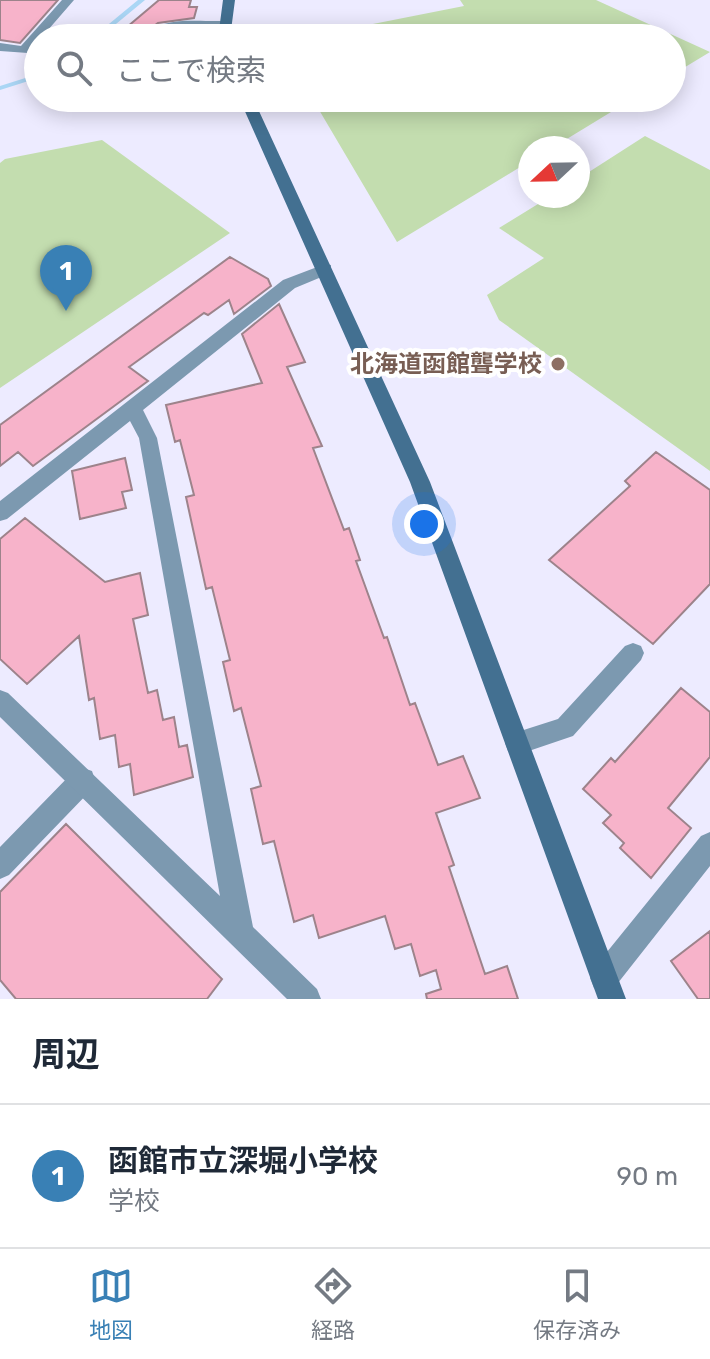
<!DOCTYPE html>
<html lang="ja">
<meta charset="utf-8">
<style>
:root{--surface:#fff;--page:#f2f2f3;--text:#1f2937;--muted:#747a83;--line:#e0e1e3;--accent:#3980b5}
body{margin:0;font-family:Rubik,"Noto Sans JP",sans-serif;background:var(--page);color:var(--text)}
.compass{position:absolute;left:518px;top:136px;width:72px;height:72px;border-radius:50%;background:var(--surface);box-shadow:0 4px 20px #0003;rotate:248deg}
.you{position:absolute;left:424px;top:524px;width:28px;height:28px;margin:-20px;border:6px solid #fff;border-radius:50%;background:#1a73e8;box-shadow:0 0 0 12px #1a73e833}
.badge{display:grid;place-items:center;width:52px;height:52px;border-radius:50%;background:var(--accent);color:#fff;font-size:26px;font-weight:700}
.pin{position:absolute;translate:-50% -66px;filter:drop-shadow(0 2px 4px #0008)}
.pin::after{content:'';position:absolute;top:42px;width:28px;height:24px;background:inherit;clip-path:polygon(0 0,100% 0,50% 100%)}
.list{margin:0;padding:0;list-style:none}
h2{display:flex;justify-content:space-between;align-items:center;height:104px;margin:0;padding:0 32px;font-size:34px}
h2 small{font-size:26px;font-weight:400;color:var(--muted)}
.list li{display:grid;grid-template-columns:52px 1fr auto;gap:24px;align-items:center;box-sizing:border-box;height:144px;padding:0 32px;border-top:2px solid var(--line)}
.list b{display:block;font-size:30px;white-space:nowrap}
.list p{margin:0;font-size:26px;white-space:nowrap;color:var(--muted)}
.list em{font-size:26px;font-style:normal;color:var(--muted)}
.icon{flex:none;width:44px;height:44px;fill:none;stroke:currentColor;stroke-width:2;stroke-linecap:round;stroke-linejoin:round}
.map{position:relative;flex:none;width:710px;height:999px;overflow:hidden}
.search{position:absolute;background:var(--surface);box-shadow:0 4px 20px #0003;left:24px;right:24px;top:24px;height:88px;display:flex;align-items:center;gap:20px;box-sizing:border-box;padding:0 28px;border-radius:44px;color:var(--muted);font-size:30px}
.sheet{height:248px;background:var(--surface)}
nav{display:flex;justify-content:space-around;align-items:center;box-sizing:border-box;height:112px;border-top:2px solid var(--line);background:var(--surface);font-size:22px;color:var(--muted)}
nav a{display:grid;justify-items:center;gap:4px}
nav .on{color:var(--accent)}
.map>svg:first-child{display:block}
.green{fill:#c3ddaf}
.lines{fill:none;stroke-linecap:round;stroke-linejoin:round}
.stream{fill:#aad6f5;fill-rule:evenodd}
.building{fill:#f7b3ca;stroke:#9d838b;stroke-width:2}
.lane{fill:#7c99b0;fill-rule:evenodd}
.street{fill:#7c99b0;fill-rule:evenodd}
.secondary{fill:#437091;fill-rule:evenodd}
.education-dot{fill:#8d6e63;stroke:#fff;stroke-width:3}
.labels{text-anchor:middle;dominant-baseline:central;stroke-width:8;stroke-linejoin:round;paint-order:stroke}
.education-label{font-size:24px;font-weight:bold;fill:#785e54;stroke:#fff;text-anchor:end}
</style>
<div class="map">
<svg width="710" height="999" viewBox="0 0 710 999">
<rect width="100%" height="100%" fill="#edebff"/>
<path class="green" d="M 460,0 L 596,0 L 710,52 L 672,75 L 672,38 L 302,38 L 464,6 Z
M 312,98 L 634,98 L 552,148 L 530,148 L 530,161 L 397,242 Z
M 645,136 L 710,170 L 710,471 L 499,320 L 487,295 L 544,258 L 499,228 L 551,196 L 578,196 L 578,179 Z
M 102,140 L 230,233 L 0,388 L 0,163 L 5,159 Z"/>
<g class="lines">
<path class="stream" d="M 138,0 L 145,0 L 99,38 L 92,38 Z
M 38,74 L 38,78 L 0,90 L 0,86 Z"/>
</g>
<path class="building" d="M 0,0 L 58,0 L 20,43 L 0,40 Z
M 159,0 L 191,0 L 189,7 L 197,7 L 194,18 L 158,23 L 138,38 L 114,38 Z
M 230,257 L 268,279 L 271,286 L 234,314 L 229,300 L 208,315 L 204,313 L 129,367 L 148,381 L 33,466 L 18,452 L 0,466 L 0,425 Z
M 279,304 L 305,362 L 287,367 L 322,446 L 313,448 L 344,530 L 349,528 L 360,560 L 356,561 L 384,638 L 387,637 L 410,705 L 415,703 L 438,765 L 463,756 L 480,798 L 436,813 L 454,865 L 449,867 L 485,974 L 507,966 L 518,999 L 427,999 L 426,994 L 441,989 L 436,970 L 420,976 L 411,944 L 395,949 L 385,916 L 319,938 L 313,915 L 294,922 L 274,841 L 263,844 L 251,789 L 261,786 L 241,708 L 234,711 L 223,662 L 230,660 L 212,587 L 206,589 L 186,497 L 194,495 L 180,440 L 175,442 L 166,405 L 262,383 L 242,334 Z
M 656,452 L 710,490 L 710,584 L 653,644 L 549,560 L 630,486 L 625,481 Z
M 125,458 L 132,490 L 122,492 L 126,508 L 80,519 L 72,471 Z
M 25,518 L 105,582 L 140,573 L 148,615 L 133,619 L 148,693 L 157,690 L 163,720 L 174,717 L 179,747 L 187,745 L 193,777 L 134,795 L 130,764 L 119,767 L 115,735 L 100,739 L 94,698 L 89,700 L 79,636 L 27,684 L 0,659 L 0,539 Z
M 681,688 L 710,712 L 710,757 L 668,808 L 691,828 L 651,878 L 620,848 L 624,843 L 603,823 L 611,815 L 583,789 L 611,758 L 615,762 Z
M 66,824 L 222,979 L 207,999 L 16,999 L 0,980 L 0,892 Z
M 710,931 L 710,999 L 698,999 L 671,961 Z"/>
<g class="lines">
<path class="lane" d="M 633,643 L 641,646 L 644,653 L 641,660 L 573,736 L 517,755 L 508,751 L 505,743 L 508,735 L 558,719 L 625,646 Z
M 83,768 L 92,771 L 95,780 L 92,789 L 9,875 L 0,879 L 0,847 L 74,771 Z"/>
<path class="street" d="M 62,0 L 74,0 L 28,53 L 0,51 L 0,43 L 21,46 Z
M 224,21 L 228,22 L 228,28 L 172,30 L 154,38 L 141,38 C 161,15 197,22 224,21 Z
M 144,98 L 158,98 L 158,99 L 151,103 Z
M 325,264 L 331,265 L 331,273 L 295,288 L 143,410 L 157,438 L 253,927 L 317,989 L 321,999 L 287,999 L 0,717 L 0,690 L 8,693 L 220,896 L 139,438 L 130,421 L 7,519 L 0,521 L 0,501 L 283,280 Z
M 710,832 L 710,866 L 614,988 L 604,992 L 594,988 L 590,978 L 594,968 L 701,836 Z"/>
<path class="secondary" d="M 223,0 L 235,0 L 230,38 L 218,38 Z
M 239,98 L 253,98 L 430,482 L 626,999 L 598,999 L 410,482 Z"/>
</g>
<circle class="education-dot" cx="558" cy="364" r="8"/>
<g class="labels">
<g class="education-label">
<text x="542" y="364">北海道函館聾学校</text>
</g>
</g>
</svg>
<svg class="compass" viewBox="-18 -18 36 36"><path d="M0-13l5 13h-10z" fill="#e53935"/><path d="M0 13l5-13h-10z" fill="#747a83"/></svg>
<div class="you"></div>
<div class="pin badge" style="left:66px;top:311px">1</div>
<div class="search"><svg class="icon" aria-label="search" viewBox="0 0 24 24"><circle cx="10" cy="10" r="6"/><path d="M15 15l6 6"/></svg>ここで検索</div>
</div>
<section class="sheet">
<h2>周辺<small></small></h2>
<ul class="list">
<li><span class="badge">1</span><div><b>函館市立深堀小学校</b><p>学校</p></div><em>90 m</em></li>
</ul>
</section>
<nav>
<a class="on"><svg class="icon" aria-label="map" viewBox="0 0 24 24"><path d="M3 6l6-2 6 2 6-2v14l-6 2-6-2-6 2zM9 4v14M15 6v14"/></svg>地図</a>
<a><svg class="icon" aria-label="directions" viewBox="0 0 24 24"><path d="M12 3l9 9-9 9-9-9zM9 14v-3h6M13 9l2 2-2 2"/></svg>経路</a>
<a><svg class="icon" aria-label="saved" viewBox="0 0 24 24"><path d="M7 4h10v16l-5-4-5 4z"/></svg>保存済み</a>
</nav>
